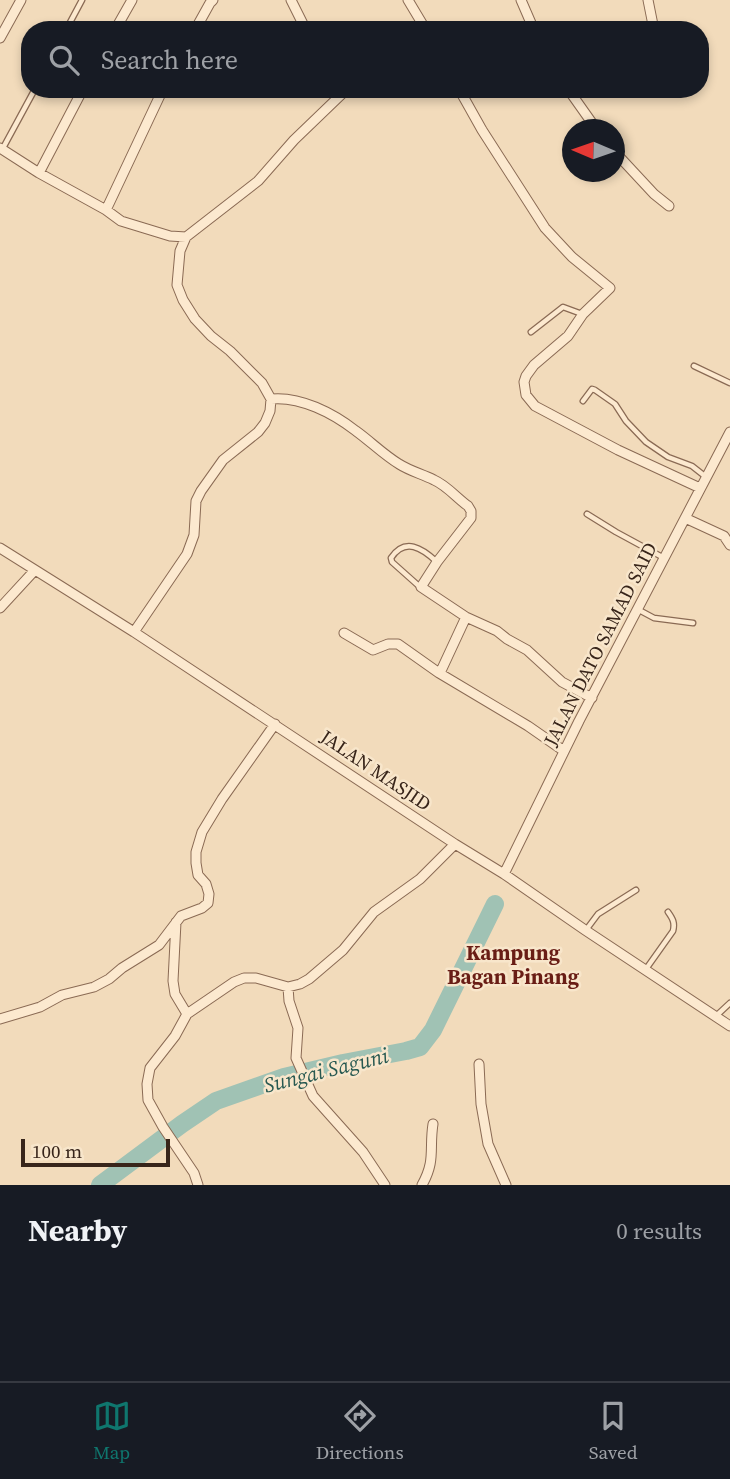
<!DOCTYPE html>
<style>
:root{--surface:#171b24;--page:#242831;--text:#f1f3f6;--muted:#9ea1a6;--line:#363941;--accent:#0f766e}
body{margin:0;font-family:"Source Serif 4",serif;background:var(--page);color:var(--text)}
.compass{position:absolute;left:562px;top:119px;width:63px;height:63px;border-radius:50%;background:var(--surface);box-shadow:0 4px 10px #0003;rotate:272deg}
.scale{position:absolute;left:21px;bottom:18px;width:149px;box-sizing:border-box;padding-left:7px;border:4px solid #38251a;border-top:0;font-size:19px;line-height:24px;white-space:nowrap;color:#38251a;-webkit-text-stroke:5px #f8e6cb;paint-order:stroke}
.list{margin:0;padding:0;list-style:none}
h2{display:flex;justify-content:space-between;align-items:center;height:91px;margin:0;padding:0 28px;font-size:30px}
h2 small{font-size:23px;font-weight:400;color:var(--muted)}
.icon{flex:none;width:38px;height:38px;fill:none;stroke:currentColor;stroke-width:2;stroke-linecap:round;stroke-linejoin:round}
.map{position:relative;flex:none;width:730px;height:1185px;overflow:hidden}
.search{position:absolute;background:var(--surface);box-shadow:0 4px 10px #0003;left:21px;right:21px;top:21px;height:77px;display:flex;align-items:center;gap:18px;box-sizing:border-box;padding:0 24px;border-radius:28px;color:var(--muted);font-size:26px}
.sheet{height:196px;background:var(--surface)}
nav{display:flex;justify-content:space-around;align-items:center;box-sizing:border-box;height:98px;border-top:2px solid var(--line);background:var(--surface);font-size:19px;color:var(--muted)}
nav a{display:grid;justify-items:center;gap:4px}
nav .on{color:var(--accent)}
.map>svg:first-child{display:block}
.lines{fill:none;stroke-linecap:round;stroke-linejoin:round}
.river{stroke:#a0c2b4;stroke-width:18}
.lane-casing{stroke:#8a6a54;stroke-width:7}
.street-casing{stroke:#8a6a54;stroke-width:11}
.lane{stroke:#fce9cf;stroke-width:4.5}
.street{stroke:#fce9cf;stroke-width:9}
.labels{text-anchor:middle;dominant-baseline:central;stroke-width:5;stroke-linejoin:round;paint-order:stroke}
.street-label{font-size:19px;fill:#38251a;stroke:#f8e6cb}
.neighbourhood-label{font-size:21px;font-weight:bold;fill:#691d15;stroke:#f8e6cb}
.water-label{font-size:21px;font-style:italic;fill:#285951;stroke:#f8e6cb}
</style>
<div class="map">
<svg width="730" height="1185" viewBox="0 0 730 1185">
<rect width="100%" height="100%" fill="#f2dbbb"/>
<g class="lines">
<path class="river" d="M 100,1185 L 182,1124 L 216,1101 L 284,1077 L 343,1063 L 406,1051 L 420,1047 L 433,1030 L 495,904"/>
<g class="lane-casing">
<path id="lane" d="M 66,30 L 82,0
M 3,148 L 35,89
M 531,332 L 563,307 L 582,314
M 694,366 L 730,383
M 583,401 L 592,389 L 595,390 L 615,404 L 626,421 L 646,442 L 668,457 L 692,466 L 706,477
M 587,514 L 616,532 L 664,558
M 420,587 L 392,562 L 391,558 C 405,537 422,548 437,562
M 639,610 L 654,618 L 693,623
M 586,930 L 598,914 L 636,890
M 646,969 L 673,931 C 675,923 673,919 668,912
M 716,1016 L 730,1003"/>
</g>
<g class="street-casing">
<path id="street" d="M 291,0 L 306,30
M 408,0 L 426,30
M 521,0 L 534,30
M 648,0 L 654,30
M 115,30 L 132,0
M 195,30 L 210,3 L 213,0
M 0,38 L 21,0
M 459,89 L 482,130 L 545,228 L 572,257 L 610,288 L 583,314 L 568,336 L 534,365 L 526,376 L 524,382 L 526,395 L 535,406 L 618,450 L 700,488
M 568,89 L 597,130
M 0,148 L 39,173 L 106,210 L 121,221 L 170,236 L 186,237
M 614,151 L 654,194 L 669,206
M 39,173 L 83,89
M 106,210 L 163,89
M 271,399 C 300,396 333,413 356,431 C 370,441 384,455 399,464 C 410,471 422,474 434,480 C 446,485 457,498 468,506 L 471,511 L 471,518 L 437,562 L 421,587 L 466,617 L 497,631 L 507,639 L 527,650 L 562,682 L 592,698
M 685,518 L 724,536 L 730,545
M 0,548 L 134,632 L 455,844 L 504,874 L 585,930 L 730,1026
M 0,608 L 35,570
M 134,632 L 187,554 L 194,535 L 196,501 L 201,491 L 223,460 L 258,432 L 265,423 L 270,411 L 271,399 L 262,383 L 230,351 L 211,336 L 195,319 L 183,300 L 177,285 L 180,251 L 186,237 L 258,181 L 294,140 L 347,89
M 344,633 L 373,650 L 388,644 L 398,644 L 439,673 L 528,726 L 564,751
M 440,673 L 466,617
M 504,874 L 579,721 L 730,432
M 176,922 L 173,981 L 175,994 L 187,1014
M 288,987 L 289,1001 L 298,1028 L 296,1058 L 313,1096 L 363,1152 L 385,1185
M 0,1019 L 40,1007 L 62,995 L 94,987 L 109,979 L 122,968 L 159,945 L 181,916 L 202,908 L 208,903 L 209,894 L 206,884 L 198,875 L 196,863 L 196,852 L 202,832 L 222,799 L 275,724
M 479,1064 L 481,1104 L 488,1144 L 506,1185
M 198,1185 L 194,1173 L 163,1127 L 148,1100 L 147,1084 L 150,1068 L 175,1036 L 187,1014 L 234,982 L 244,978 L 256,978 L 288,987 L 300,984 L 309,979 L 343,950 L 374,912 L 420,879 L 455,844
M 422,1185 C 436,1160 429,1149 433,1124"/>
</g>
<use href="#lane" class="lane"/>
<use href="#street" class="street"/>
</g>
<g class="labels">
<g class="street-label">
<text transform="translate(600 644) rotate(-63)">JALAN DATO SAMAD SAID</text>
<text transform="translate(376 770) rotate(34)">JALAN MASJID</text>
</g>
<g class="neighbourhood-label">
<text x="513" y="952">Kampung<tspan x="513" dy="24">Bagan Pinang</tspan></text>
</g>
<g class="water-label">
<text transform="translate(326 1070) rotate(-14)">Sungai Saguni</text>
</g>
</g>
</svg>
<svg class="compass" viewBox="-18 -18 36 36"><path d="M0-13l5 13h-10z" fill="#e53935"/><path d="M0 13l5-13h-10z" fill="#9ea1a6"/></svg>
<div class="scale">100 m</div>
<div class="search"><svg class="icon" aria-label="search" viewBox="0 0 24 24"><circle cx="10" cy="10" r="6"/><path d="M15 15l6 6"/></svg>Search here</div>
</div>
<section class="sheet">
<h2>Nearby<small>0 results</small></h2>
<ul class="list">
</ul>
</section>
<nav>
<a class="on"><svg class="icon" aria-label="map" viewBox="0 0 24 24"><path d="M3 6l6-2 6 2 6-2v14l-6 2-6-2-6 2zM9 4v14M15 6v14"/></svg>Map</a>
<a><svg class="icon" aria-label="directions" viewBox="0 0 24 24"><path d="M12 3l9 9-9 9-9-9zM9 14v-3h6M13 9l2 2-2 2"/></svg>Directions</a>
<a><svg class="icon" aria-label="saved" viewBox="0 0 24 24"><path d="M7 4h10v16l-5-4-5 4z"/></svg>Saved</a>
</nav>
